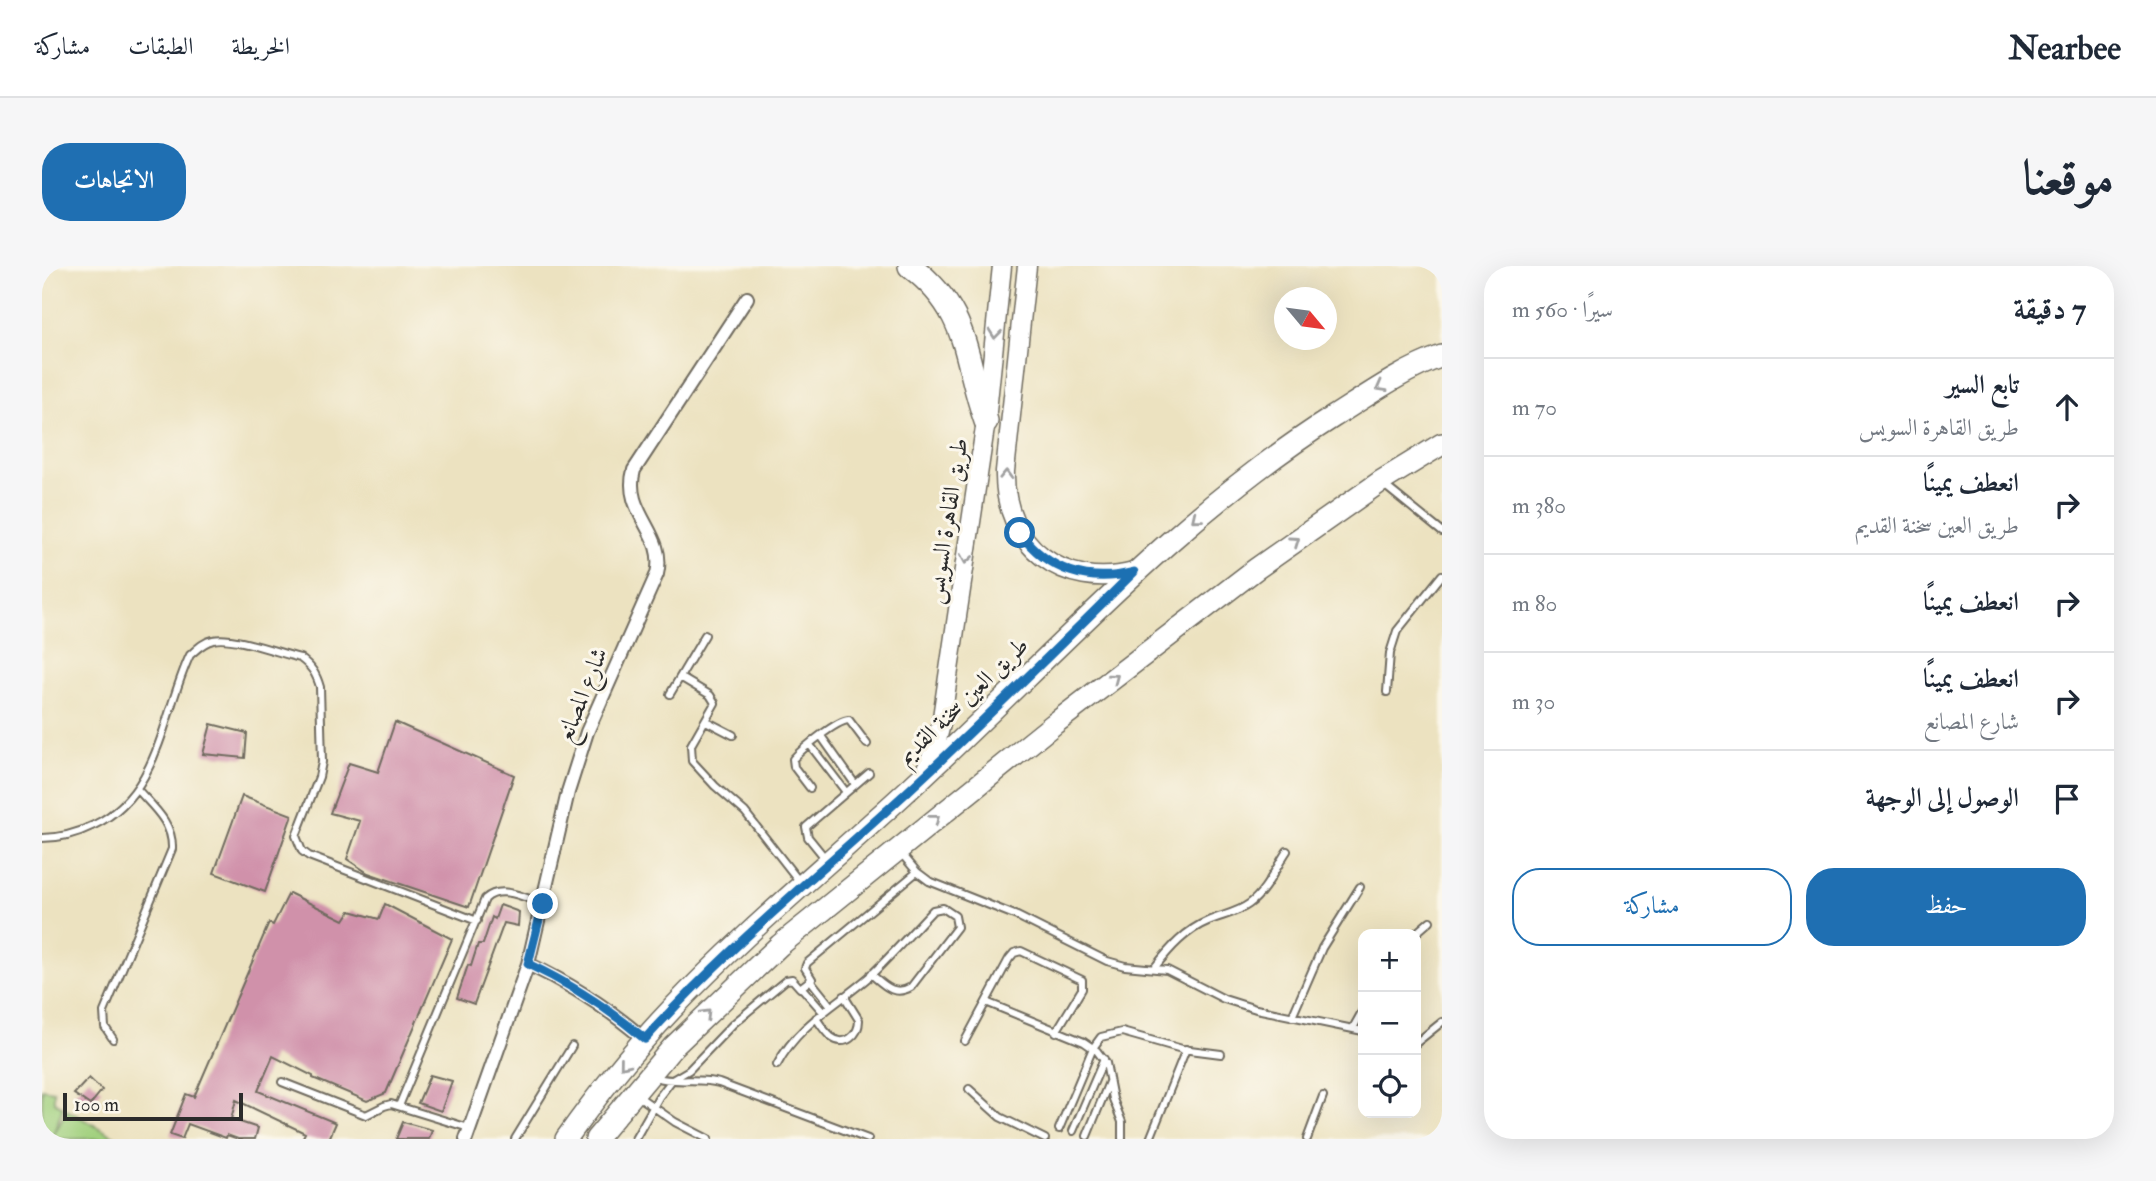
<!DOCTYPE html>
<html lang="ar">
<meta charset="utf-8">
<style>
:root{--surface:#fff;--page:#f6f6f7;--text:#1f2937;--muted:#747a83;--line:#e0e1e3;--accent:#1f6fb2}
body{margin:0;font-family:"IM FELL Double Pica",Amiri,serif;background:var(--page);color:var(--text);direction:rtl}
.controls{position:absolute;right:21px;bottom:21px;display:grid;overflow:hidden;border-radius:14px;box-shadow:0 7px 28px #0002}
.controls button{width:63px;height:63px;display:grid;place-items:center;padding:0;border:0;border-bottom:2px solid var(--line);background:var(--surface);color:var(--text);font:35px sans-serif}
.compass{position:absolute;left:1232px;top:21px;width:63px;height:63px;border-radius:50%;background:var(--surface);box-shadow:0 7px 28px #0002;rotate:119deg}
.scale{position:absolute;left:21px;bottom:18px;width:180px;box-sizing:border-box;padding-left:7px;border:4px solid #2b2b2b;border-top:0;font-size:19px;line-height:24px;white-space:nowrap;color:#2b2b2b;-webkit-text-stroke:5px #fbf7ec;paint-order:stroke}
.stop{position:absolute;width:21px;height:21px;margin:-16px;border:5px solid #1f6fb2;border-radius:50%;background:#fff}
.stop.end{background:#1f6fb2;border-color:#fff;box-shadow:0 2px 7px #0008}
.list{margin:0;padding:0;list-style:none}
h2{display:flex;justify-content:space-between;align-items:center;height:91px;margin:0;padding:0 28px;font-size:30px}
h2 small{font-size:23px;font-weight:400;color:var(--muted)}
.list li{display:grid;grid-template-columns:46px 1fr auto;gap:21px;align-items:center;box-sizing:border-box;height:98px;padding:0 28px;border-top:2px solid var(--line)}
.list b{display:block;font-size:26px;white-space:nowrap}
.list p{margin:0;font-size:23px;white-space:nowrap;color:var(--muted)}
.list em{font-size:23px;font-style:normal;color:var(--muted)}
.actions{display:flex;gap:14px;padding:21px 28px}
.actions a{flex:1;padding:16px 0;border:2px solid var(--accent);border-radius:28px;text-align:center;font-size:24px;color:var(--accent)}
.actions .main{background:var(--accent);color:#fff}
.icon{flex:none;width:38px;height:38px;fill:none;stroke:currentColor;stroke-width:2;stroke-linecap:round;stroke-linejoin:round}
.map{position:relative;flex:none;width:1400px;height:873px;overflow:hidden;direction:ltr;border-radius:28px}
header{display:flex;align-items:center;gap:42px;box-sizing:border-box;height:98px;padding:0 35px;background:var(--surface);border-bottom:2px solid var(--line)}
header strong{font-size:33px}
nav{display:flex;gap:38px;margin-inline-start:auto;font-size:24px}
.intro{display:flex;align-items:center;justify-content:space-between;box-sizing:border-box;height:168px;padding:0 42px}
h1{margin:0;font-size:49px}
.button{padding:18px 32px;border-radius:28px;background:var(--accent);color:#fff;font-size:24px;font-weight:700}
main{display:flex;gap:42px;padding:0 42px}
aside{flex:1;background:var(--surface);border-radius:28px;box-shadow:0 7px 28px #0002}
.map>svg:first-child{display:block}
.green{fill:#a1d07e;stroke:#667e54;stroke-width:2}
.building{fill:#d091aa}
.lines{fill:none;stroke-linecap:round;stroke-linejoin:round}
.lane-casing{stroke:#6f6b5f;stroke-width:10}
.street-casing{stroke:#6f6b5f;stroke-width:16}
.secondary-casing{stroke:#6f6b5f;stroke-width:21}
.primary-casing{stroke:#6f6b5f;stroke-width:24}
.highway-casing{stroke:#6f6b5f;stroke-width:26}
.lane{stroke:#fff;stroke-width:6}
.street{stroke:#fff;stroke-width:12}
.secondary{stroke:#fff;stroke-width:18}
.primary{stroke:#fff;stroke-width:21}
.highway{stroke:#fff;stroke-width:23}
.oneway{stroke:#a0a0a0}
.route{stroke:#1f6fb2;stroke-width:9}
.labels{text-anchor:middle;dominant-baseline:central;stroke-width:6;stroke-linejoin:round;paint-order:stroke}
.street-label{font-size:24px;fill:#2b2b2b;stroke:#fbf7ec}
</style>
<header>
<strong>Nearbee</strong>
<nav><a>الخريطة</a><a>الطبقات</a><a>مشاركة</a></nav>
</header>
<div class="intro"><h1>موقعنا</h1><a class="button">الاتجاهات</a></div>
<main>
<aside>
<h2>7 دقيقة<small>سيرًا · 560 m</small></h2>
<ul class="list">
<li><svg class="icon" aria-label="ahead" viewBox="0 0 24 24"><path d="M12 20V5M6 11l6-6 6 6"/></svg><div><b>تابع السير</b><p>طريق القاهرة السويس</p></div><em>70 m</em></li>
<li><svg class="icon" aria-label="right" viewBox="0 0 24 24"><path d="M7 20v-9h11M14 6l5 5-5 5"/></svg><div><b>انعطف يمينًا</b><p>طريق العين سخنة القديم</p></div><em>380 m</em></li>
<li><svg class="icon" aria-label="right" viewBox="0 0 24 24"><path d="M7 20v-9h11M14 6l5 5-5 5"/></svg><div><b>انعطف يمينًا</b></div><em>80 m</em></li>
<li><svg class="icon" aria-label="right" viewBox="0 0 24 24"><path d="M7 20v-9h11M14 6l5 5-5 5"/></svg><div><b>انعطف يمينًا</b><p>شارع المصانع</p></div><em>30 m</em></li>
<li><svg class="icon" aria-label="arrive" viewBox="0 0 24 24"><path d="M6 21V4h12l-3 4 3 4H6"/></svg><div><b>الوصول إلى الوجهة</b></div></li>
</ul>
<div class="actions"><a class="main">حفظ</a><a>مشاركة</a></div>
</aside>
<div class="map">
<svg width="1400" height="873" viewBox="0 0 1400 873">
<rect width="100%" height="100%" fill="#fbf7ec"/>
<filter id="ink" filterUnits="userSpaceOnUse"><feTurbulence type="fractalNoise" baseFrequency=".0143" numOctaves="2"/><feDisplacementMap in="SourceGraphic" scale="14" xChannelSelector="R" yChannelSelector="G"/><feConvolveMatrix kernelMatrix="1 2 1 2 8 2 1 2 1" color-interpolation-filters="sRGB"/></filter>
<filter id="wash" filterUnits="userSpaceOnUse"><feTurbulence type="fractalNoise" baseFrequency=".00686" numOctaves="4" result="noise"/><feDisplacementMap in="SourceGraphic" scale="28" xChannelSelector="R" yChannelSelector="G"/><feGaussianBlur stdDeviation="1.57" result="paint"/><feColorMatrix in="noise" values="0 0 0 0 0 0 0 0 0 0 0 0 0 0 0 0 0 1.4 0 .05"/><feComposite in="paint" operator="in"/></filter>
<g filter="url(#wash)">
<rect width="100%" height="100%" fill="#ece2c0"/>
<path class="green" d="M 0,823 L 12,825 L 12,836 L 21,841 L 10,872 L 25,844 L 77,873 L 0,873 Z"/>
<g id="blocks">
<path class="building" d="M 353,456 L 472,509 L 427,641 L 326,607 L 305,593 L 318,555 L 288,547 L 307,497 L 336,506 Z
M 169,458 L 205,467 L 203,492 L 161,488 Z
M 200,530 L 250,549 L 223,626 L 172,607 Z
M 247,627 L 302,654 L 308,645 L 337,653 L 343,638 L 410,673 L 344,827 L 325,835 L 271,812 L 271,810 L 231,790 L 216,825 L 294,857 L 287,873 L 260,873 L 263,867 L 194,834 L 189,853 L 216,862 L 213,873 L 196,873 L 185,869 L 184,872 L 146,858 L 140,873 L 128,869 L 144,828 L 152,831 L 227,657 L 231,659 Z
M 458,639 L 477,646 L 476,660 L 462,657 L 432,738 L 415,732 L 426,699 L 429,700 L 436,678 L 441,678 L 450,651 L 453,653 Z
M 388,809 L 410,815 L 399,845 L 376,837 Z
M 47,812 L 60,824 L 48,839 L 32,828 Z
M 361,856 L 390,864 L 387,873 L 354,873 Z"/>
</g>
</g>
<g filter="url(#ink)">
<use href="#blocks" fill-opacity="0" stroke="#6f6b5f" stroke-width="2"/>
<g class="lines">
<g class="lane-casing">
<path id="lane" d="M 1342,219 L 1400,266
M 638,411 L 668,429 L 673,437 L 649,479 L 650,495 L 673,520 L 703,546 L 757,615
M 1345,426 L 1348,387 L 1355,365 L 1400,309
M 628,428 L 663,369
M 664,455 L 691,469
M 779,470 L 813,518
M 768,479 L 804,526
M 768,522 L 752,501 L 751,493 C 760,483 795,454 807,454 L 825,478
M 0,572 C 19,572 36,567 52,559 C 118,527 120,449 148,389 C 155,383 161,376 171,374 C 190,369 237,387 258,392 C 269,400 274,407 278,421 L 280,496 L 277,511 L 254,570 L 260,585 L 267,590 L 435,655
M 859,587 L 875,606 L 887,615 L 975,650 L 1065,695 L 1083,700 L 1125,704 L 1182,733 L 1214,743 L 1321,765
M 783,592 L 766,571 L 764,561 L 827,507
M 1373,668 L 1388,655
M 1113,701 C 1128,682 1144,664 1166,655 C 1180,649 1195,647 1207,638 C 1224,626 1234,601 1245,585
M 769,715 L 789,740
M 760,722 L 781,746
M 944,736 L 1042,776 L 1055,785 L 1064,797 L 1071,833 L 1080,856 L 1080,873
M 1250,751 L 1280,682 L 1318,621
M 774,752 C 778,758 783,766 789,771 C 803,782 817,769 817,754 L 802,730
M 1311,762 L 1321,744
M 71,773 L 63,761 L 62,746 L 130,583 C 131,557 112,542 96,524
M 923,775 L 967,693 L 972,687 L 979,685 L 1040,714 L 1040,723 L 1014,766
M 1374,777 L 1400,756
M 735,799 C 756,758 795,739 828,710 C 850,689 870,666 891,644 L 901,642 L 913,650 L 915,661 L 869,721 C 852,731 842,719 829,708
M 612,811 C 633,818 656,811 677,817 L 826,873
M 240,816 L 324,849 L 342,840 L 349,838 L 427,862
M 927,823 L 958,851 L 1003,873
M 596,830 L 633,856 L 666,873
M 357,840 L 443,633 C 459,618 483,632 501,638
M 1017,863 L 1051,782 L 1059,771 L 1080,766 L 1140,783 L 1179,788
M 1031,865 L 1062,793
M 1045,870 L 1067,816
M 473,873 L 530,780
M 593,873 L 617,831 L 630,814 L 647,804 L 691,758 L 744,714 L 750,713 L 758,722 L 770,713 L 763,702 L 765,697 L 875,606
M 1108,873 L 1144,783
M 1265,873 L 1281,830"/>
</g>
<g class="street-casing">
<path id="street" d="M 486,698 C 529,718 566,742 602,773
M 424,873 L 486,698 L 526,526 L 545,466 L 615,308 C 625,267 580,247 592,204 L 705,32"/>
</g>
<g class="secondary-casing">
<path id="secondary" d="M 985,0 L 963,205 C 961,279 1021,325 1092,306
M 882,507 L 893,482 L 899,458 L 944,155 L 960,0"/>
</g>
<g class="primary-casing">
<path id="primary" d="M 524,873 C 556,828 591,784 629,744 C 706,662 795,591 877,514 C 1012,389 1135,250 1291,151 C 1326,129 1361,104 1400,90
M 554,873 L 631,781 L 738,679 L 1012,458 L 1214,303 L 1338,216 L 1400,178"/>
</g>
<g class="highway-casing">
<path id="highway" d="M 868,0 C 929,46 921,91 944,155"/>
</g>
<use href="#lane" class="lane"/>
<use href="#street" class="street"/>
<use href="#secondary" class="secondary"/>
<use href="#primary" class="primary"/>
<use href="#highway" class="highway"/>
</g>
<defs><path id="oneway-chevron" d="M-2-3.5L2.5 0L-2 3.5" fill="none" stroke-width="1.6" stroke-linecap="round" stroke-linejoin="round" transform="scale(1.75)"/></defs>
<g class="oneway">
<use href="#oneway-chevron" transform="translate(953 68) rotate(96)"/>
<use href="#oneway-chevron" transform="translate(1339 121) rotate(151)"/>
<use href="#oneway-chevron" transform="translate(964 209) rotate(-88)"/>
<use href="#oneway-chevron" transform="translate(1154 252) rotate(141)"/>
<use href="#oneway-chevron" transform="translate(1253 275) rotate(-35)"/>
<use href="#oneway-chevron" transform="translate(924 293) rotate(99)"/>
<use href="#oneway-chevron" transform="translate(1072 412) rotate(-37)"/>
<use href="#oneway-chevron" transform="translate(893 553) rotate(-38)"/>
<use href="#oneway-chevron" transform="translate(664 748) rotate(-45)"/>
<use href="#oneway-chevron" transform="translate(582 798) rotate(129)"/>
</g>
</g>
<g class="lines" filter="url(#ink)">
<path class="route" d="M 501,638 L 486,698 C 529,718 566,742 603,773 C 687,679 786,600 878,514 C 951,446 1021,376 1092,306 C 1047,318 1006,305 978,267"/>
</g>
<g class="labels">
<g class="street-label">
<text transform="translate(905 255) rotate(-81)">طريق القاهرة السويس</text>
<text transform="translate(540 429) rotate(-68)">شارع المصانع</text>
<text transform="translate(921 435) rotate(-44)">طريق العين سخنة القديم</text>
</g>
</g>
</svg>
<div class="controls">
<button>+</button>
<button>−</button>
<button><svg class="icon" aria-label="locate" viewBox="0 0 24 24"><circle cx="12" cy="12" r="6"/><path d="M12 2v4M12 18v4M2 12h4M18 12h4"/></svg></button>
</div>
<svg class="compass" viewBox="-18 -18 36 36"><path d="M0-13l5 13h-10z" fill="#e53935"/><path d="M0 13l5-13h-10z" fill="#747a83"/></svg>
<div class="scale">100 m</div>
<div class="stop" style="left:978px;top:267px"></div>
<div class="stop end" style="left:501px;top:638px"></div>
</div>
</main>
